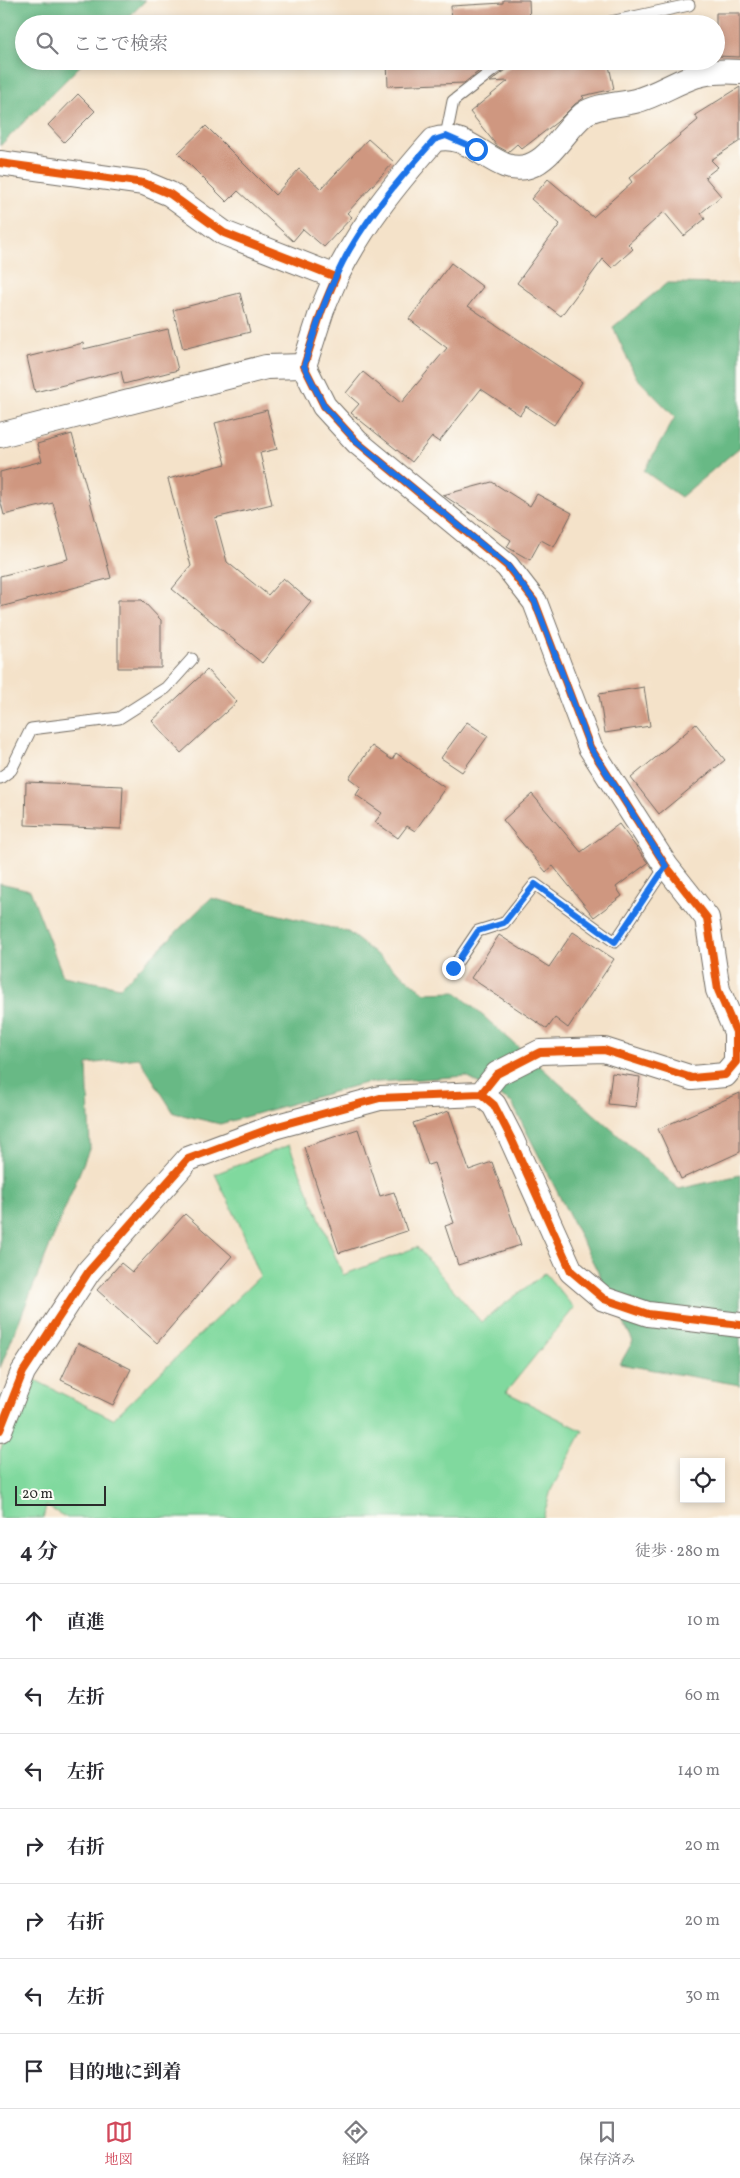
<!DOCTYPE html>
<html lang="ja">
<meta charset="utf-8">
<style>
:root{--surface:#fff;--page:#f2f2f3;--text:#2b2b33;--muted:#7c7c81;--line:#e1e1e2;--accent:#d1495b}
body{margin:0;font-family:Vollkorn,"Noto Serif JP",serif;background:var(--page);color:var(--text)}
.controls{position:absolute;right:15px;bottom:15px;display:grid;overflow:hidden;border-radius:0px;box-shadow:0 2px 8px #0003}
.controls button{width:45px;height:45px;display:grid;place-items:center;padding:0;border:0;border-bottom:1px solid var(--line);background:var(--surface);color:var(--text);font:25px sans-serif}
.scale{position:absolute;left:15px;bottom:12px;width:91px;box-sizing:border-box;padding-left:5px;border:2px solid #2b2b2b;border-top:0;font-size:14px;line-height:18px;white-space:nowrap;color:#2b2b2b;-webkit-text-stroke:4px #fdfcf7;paint-order:stroke}
.stop{position:absolute;width:15px;height:15px;margin:-11px;border:4px solid #1a73e8;border-radius:50%;background:#fff}
.stop.end{background:#1a73e8;border-color:#fff;box-shadow:0 1px 5px #0008}
.list{margin:0;padding:0;list-style:none}
h2{display:flex;justify-content:space-between;align-items:center;height:65px;margin:0;padding:0 20px;font-size:21px}
h2 small{font-size:16px;font-weight:400;color:var(--muted)}
.list li{display:grid;grid-template-columns:32px 1fr auto;gap:15px;align-items:center;box-sizing:border-box;height:75px;padding:0 20px;border-top:1px solid var(--line)}
.list b{display:block;font-size:19px;white-space:nowrap}
.list em{font-size:16px;font-style:normal;color:var(--muted)}
.icon{flex:none;width:28px;height:28px;fill:none;stroke:currentColor;stroke-width:2;stroke-linecap:round;stroke-linejoin:round}
.map{position:relative;flex:none;width:740px;height:1518px;overflow:hidden}
.search{position:absolute;background:var(--surface);box-shadow:0 2px 8px #0003;left:15px;right:15px;top:15px;height:55px;display:flex;align-items:center;gap:12px;box-sizing:border-box;padding:0 18px;border-radius:28px;color:var(--muted);font-size:19px}
.sheet{height:590px;background:var(--surface)}
nav{display:flex;justify-content:space-around;align-items:center;box-sizing:border-box;height:70px;border-top:1px solid var(--line);background:var(--surface);font-size:14px;color:var(--muted)}
nav a{display:grid;justify-items:center;gap:2px}
nav .on{color:var(--accent)}
.map>svg:first-child{display:block}
.green{fill:#80d99e;stroke:#568264}
.forest{fill:#68b985;stroke:#4a7258}
.building{fill:#cf9780}
.lines{fill:none;stroke-linecap:round;stroke-linejoin:round}
.service-casing{stroke:#716b62;stroke-width:13}
.minor-casing{stroke:#716b62;stroke-width:26}
.service{stroke:#fff;stroke-width:11}
.minor{stroke:#fff;stroke-width:24}
.cycleway-casing{stroke:#fdfcf7;stroke-width:11}
.cycleway{stroke:#e8590c;stroke-width:8}
.route{stroke:#1a73e8;stroke-width:6}
</style>
<div class="map">
<svg width="740" height="1518" viewBox="0 0 740 1518">
<rect width="100%" height="100%" fill="#fdfcf7"/>
<filter id="ink" filterUnits="userSpaceOnUse"><feTurbulence type="fractalNoise" baseFrequency=".02" numOctaves="2"/><feDisplacementMap in="SourceGraphic" scale="10" xChannelSelector="R" yChannelSelector="G"/><feConvolveMatrix kernelMatrix="1 2 1 2 8 2 1 2 1" color-interpolation-filters="sRGB"/></filter>
<filter id="wash" filterUnits="userSpaceOnUse"><feTurbulence type="fractalNoise" baseFrequency=".0096" numOctaves="4" result="noise"/><feDisplacementMap in="SourceGraphic" scale="20" xChannelSelector="R" yChannelSelector="G"/><feGaussianBlur stdDeviation="1.12" result="paint"/><feColorMatrix in="noise" values="0 0 0 0 0 0 0 0 0 0 0 0 0 0 0 0 0 1.4 0 .05"/><feComposite in="paint" operator="in"/></filter>
<g filter="url(#wash)">
<rect width="100%" height="100%" fill="#f4e2c9"/>
<path class="green" d="M 289,1145 L 343,1275 L 417,1247 L 481,1322 L 545,1273 L 574,1308 L 506,1392 L 583,1431 L 551,1490 L 543,1518 L 67,1518 L 46,1506 L 43,1518 L 0,1518 L 0,1451 L 31,1378 L 113,1419 L 260,1276 L 239,1223 L 215,1174 Z"/>
<path class="forest" d="M 0,0 L 146,0 L 122,24 L 24,24 L 24,61 L 85,61 L 0,146 Z
M 667,283 L 740,284 L 740,447 L 681,497 L 644,471 L 675,417 L 636,377 L 613,327 Z
M 0,883 L 30,890 L 63,976 L 120,987 L 211,898 L 348,932 L 425,993 L 456,992 L 679,1189 L 740,1175 L 740,1385 L 620,1364 L 633,1341 L 512,1103 L 466,1076 L 365,1083 L 220,1124 L 174,1113 L 139,1058 L 87,1064 L 90,1147 L 0,1368 Z"/>
<g id="blocks">
<path class="building" d="M 503,0 L 529,0 L 530,24 L 452,24 L 451,6 L 503,3 Z
M 716,13 L 740,13 L 740,57 L 716,56 Z
M 387,61 L 492,61 L 464,83 L 388,86 Z
M 512,61 L 608,61 L 614,89 L 582,96 L 584,98 L 575,104 L 557,122 L 522,149 L 517,144 L 508,152 L 497,146 L 470,112 L 508,81 L 490,82 L 510,67 Z
M 740,87 L 740,141 L 711,160 L 718,167 L 705,177 L 721,196 L 701,213 L 705,219 L 684,236 L 664,212 L 628,244 L 633,249 L 612,268 L 603,259 L 561,316 L 517,283 L 560,224 L 531,199 L 548,179 L 593,217 L 632,182 L 629,178 L 698,120 L 695,115 Z
M 78,94 L 95,111 L 64,142 L 48,125 Z
M 206,126 L 275,195 L 299,169 L 321,189 L 368,139 L 394,162 L 347,213 L 352,217 L 324,247 L 303,229 L 293,241 L 238,191 L 227,202 L 178,153 Z
M 451,263 L 483,287 L 468,306 L 582,382 L 554,425 L 526,406 L 520,415 L 481,389 L 439,442 L 432,437 L 412,462 L 351,413 L 359,404 L 346,393 L 363,372 L 401,403 L 447,348 L 409,319 Z
M 240,293 L 250,332 L 183,349 L 173,310 Z
M 168,329 L 178,370 L 124,384 L 121,371 L 35,392 L 27,357 L 83,343 L 84,349 Z
M 267,410 L 277,449 L 260,453 L 272,504 L 215,518 L 227,562 L 268,595 L 283,578 L 311,602 L 262,663 L 172,589 L 191,566 L 168,479 L 226,464 L 215,423 Z
M 72,434 L 111,578 L 0,607 L 0,576 L 68,559 L 53,503 L 4,515 L 0,499 L 0,472 L 42,461 L 37,444 Z
M 492,482 L 530,506 L 537,494 L 572,513 L 554,547 L 541,540 L 530,560 L 507,547 L 511,540 L 443,495 Z
M 118,600 L 142,600 L 161,620 L 161,668 L 118,668 Z
M 207,670 L 237,702 L 181,753 L 152,721 Z
M 644,687 L 650,726 L 605,733 L 599,694 Z
M 467,722 L 488,736 L 462,772 L 441,758 Z
M 696,724 L 725,760 L 659,814 L 631,778 Z
M 372,746 L 392,760 L 396,753 L 445,788 L 415,831 L 407,826 L 398,838 L 375,822 L 382,813 L 356,795 L 361,787 L 349,778 Z
M 26,782 L 123,786 L 121,829 L 25,825 Z
M 532,794 L 581,852 L 619,824 L 648,863 L 616,887 L 622,896 L 594,917 L 553,866 L 546,872 L 503,820 Z
M 573,932 L 614,959 L 568,1028 L 555,1018 L 547,1029 L 471,978 L 499,935 L 549,967 Z
M 612,1073 L 640,1077 L 636,1107 L 608,1104 Z
M 740,1093 L 740,1152 L 681,1179 L 658,1129 Z
M 449,1111 L 469,1170 L 492,1162 L 521,1245 L 458,1265 L 445,1226 L 454,1223 L 434,1163 L 428,1165 L 413,1123 Z
M 358,1129 L 380,1196 L 394,1192 L 407,1231 L 339,1253 L 304,1147 Z
M 185,1214 L 232,1256 L 157,1343 L 97,1290 L 121,1263 L 132,1272 Z
M 78,1343 L 131,1369 L 113,1405 L 61,1380 Z"/>
</g>
</g>
<g filter="url(#ink)">
<use href="#blocks" fill-opacity="0" stroke="#716b62" stroke-width="1"/>
<g class="lines">
<g class="service-casing">
<path id="service" d="M 601,24 L 689,5
M 446,136 L 453,101 L 505,61
M 0,778 L 11,770 L 31,729 L 119,718 L 166,688 L 192,659
M 453,968 L 478,931 L 504,923 L 535,884 L 615,942 L 666,866"/>
</g>
<g class="minor-casing">
<path id="minor" d="M 0,163 L 144,183 L 170,194 L 224,233 L 336,277 L 322,310 L 304,366 L 324,406 L 357,442 L 507,566 L 535,602 L 590,747 L 666,866 L 707,918 L 718,990 L 736,1032 L 736,1062 L 725,1075 L 692,1078 L 604,1050 L 540,1052 L 497,1074 L 481,1094
M 336,277 C 361,226 396,183 434,140 C 471,128 495,178 529,166 C 552,158 565,129 584,114 C 596,105 620,105 635,101 C 659,95 679,79 702,74 C 715,71 727,71 740,72
M 0,435 L 266,367 L 304,366
M 0,1430 L 23,1372 L 89,1271 L 188,1159 L 274,1127 L 380,1098 L 481,1094 L 494,1105 L 511,1138 L 571,1271 L 604,1299 L 648,1314 L 740,1325"/>
</g>
<use href="#service" class="service"/>
<use href="#minor" class="minor"/>
<g class="cycleway-casing">
<path id="cycleway" d="M 0,163 L 144,183 L 170,194 L 224,233 L 336,277 L 322,310 L 304,366 L 324,406 L 357,442 L 507,566 L 535,602 L 590,747 L 666,866 L 707,918 L 718,990 L 736,1032 L 736,1062 L 725,1075 L 692,1078 L 604,1050 L 540,1052 L 497,1074 L 481,1094
M 0,1430 L 23,1372 L 89,1271 L 188,1159 L 274,1127 L 380,1098 L 481,1094 L 494,1105 L 511,1138 L 571,1271 L 604,1299 L 648,1314 L 740,1325"/>
</g>
<use href="#cycleway" class="cycleway"/>
</g>
</g>
<g class="lines" filter="url(#ink)">
<path class="route" d="M 453,968 L 478,931 L 504,923 L 535,884 L 615,942 L 666,866 L 590,747 L 535,602 L 508,566 L 357,442 L 324,406 L 304,366 C 316,326 329,285 350,249 C 373,209 404,174 434,140 L 446,136 L 476,149"/>
</g>
</svg>
<div class="controls">
<button><svg class="icon" aria-label="locate" viewBox="0 0 24 24"><circle cx="12" cy="12" r="6"/><path d="M12 2v4M12 18v4M2 12h4M18 12h4"/></svg></button>
</div>
<div class="scale">20 m</div>
<div class="stop" style="left:476px;top:149px"></div>
<div class="stop end" style="left:453px;top:968px"></div>
<div class="search"><svg class="icon" aria-label="search" viewBox="0 0 24 24"><circle cx="10" cy="10" r="6"/><path d="M15 15l6 6"/></svg>ここで検索</div>
</div>
<section class="sheet">
<h2>4 分<small>徒歩 · 280 m</small></h2>
<ul class="list">
<li><svg class="icon" aria-label="ahead" viewBox="0 0 24 24"><path d="M12 20V5M6 11l6-6 6 6"/></svg><div><b>直進</b></div><em>10 m</em></li>
<li><svg class="icon" aria-label="left" viewBox="0 0 24 24"><path d="M17 20v-9H6M10 6l-5 5 5 5"/></svg><div><b>左折</b></div><em>60 m</em></li>
<li><svg class="icon" aria-label="left" viewBox="0 0 24 24"><path d="M17 20v-9H6M10 6l-5 5 5 5"/></svg><div><b>左折</b></div><em>140 m</em></li>
<li><svg class="icon" aria-label="right" viewBox="0 0 24 24"><path d="M7 20v-9h11M14 6l5 5-5 5"/></svg><div><b>右折</b></div><em>20 m</em></li>
<li><svg class="icon" aria-label="right" viewBox="0 0 24 24"><path d="M7 20v-9h11M14 6l5 5-5 5"/></svg><div><b>右折</b></div><em>20 m</em></li>
<li><svg class="icon" aria-label="left" viewBox="0 0 24 24"><path d="M17 20v-9H6M10 6l-5 5 5 5"/></svg><div><b>左折</b></div><em>30 m</em></li>
<li><svg class="icon" aria-label="arrive" viewBox="0 0 24 24"><path d="M6 21V4h12l-3 4 3 4H6"/></svg><div><b>目的地に到着</b></div></li>
</ul>
</section>
<nav>
<a class="on"><svg class="icon" aria-label="map" viewBox="0 0 24 24"><path d="M3 6l6-2 6 2 6-2v14l-6 2-6-2-6 2zM9 4v14M15 6v14"/></svg>地図</a>
<a><svg class="icon" aria-label="directions" viewBox="0 0 24 24"><path d="M12 3l9 9-9 9-9-9zM9 14v-3h6M13 9l2 2-2 2"/></svg>経路</a>
<a><svg class="icon" aria-label="saved" viewBox="0 0 24 24"><path d="M7 4h10v16l-5-4-5 4z"/></svg>保存済み</a>
</nav>
